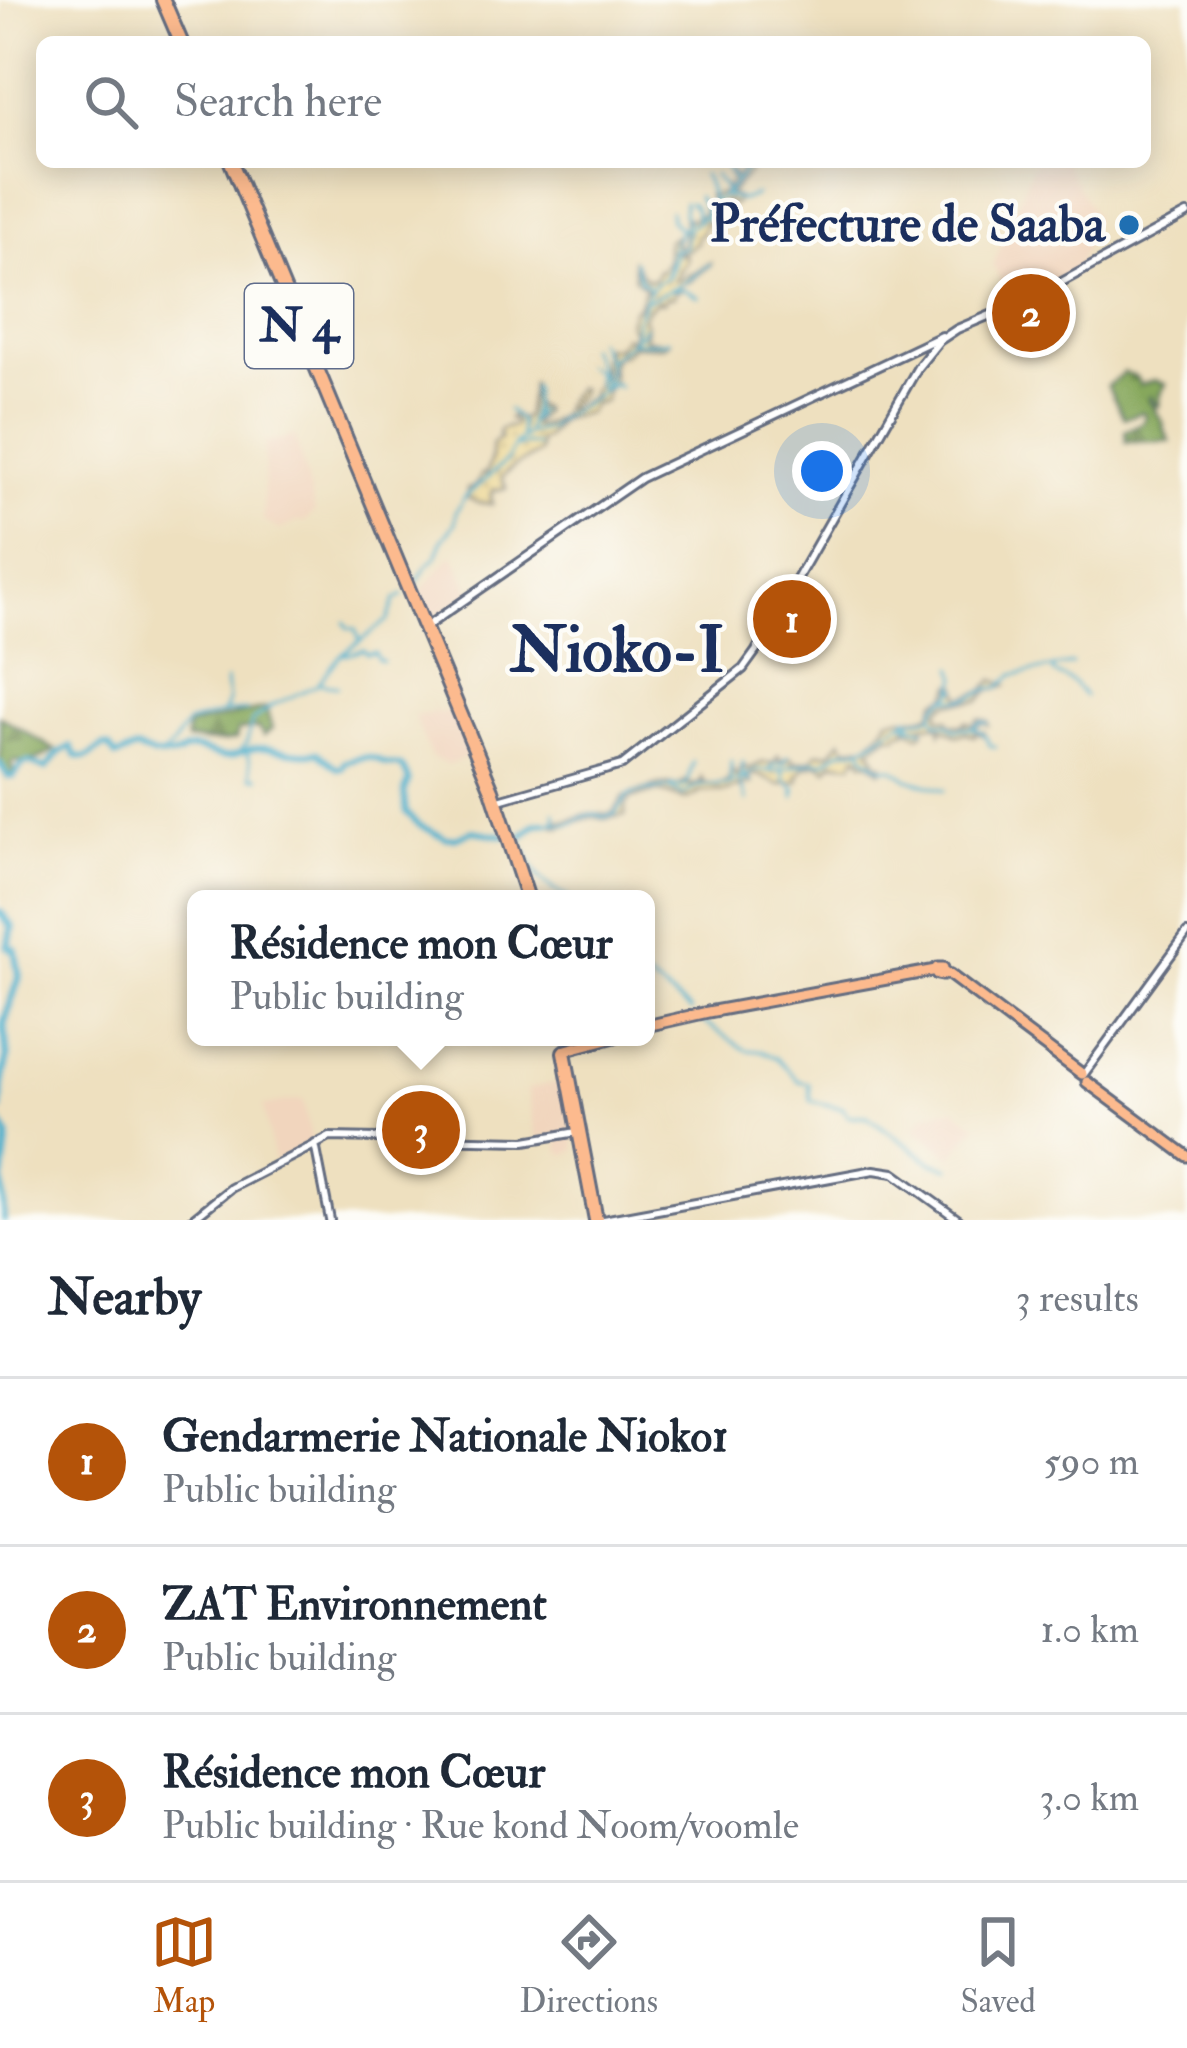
<!DOCTYPE html>
<meta charset="utf-8">
<style>
:root{--surface:#fff;--page:#f6f6f7;--text:#1f2937;--muted:#747a83;--line:#e0e1e3;--accent:#b45309}
body{margin:0;font-family:"IM FELL Double Pica",serif;background:var(--page);color:var(--text)}
.you{position:absolute;left:822px;top:471px;width:42px;height:42px;margin:-30px;border:9px solid #fff;border-radius:50%;background:#1a73e8;box-shadow:0 0 0 18px #1a73e833}
.badge{display:grid;place-items:center;width:78px;height:78px;border-radius:50%;background:var(--accent);color:#fff;font-size:39px;font-weight:700}
.pin{position:absolute;translate:-50% -50%;border:6px solid #fff;box-shadow:0 3px 12px #0006}
.popup{position:absolute;left:187px;top:890px;width:468px;height:156px;box-sizing:border-box;display:grid;place-content:center;border-radius:18px;background:var(--surface);filter:drop-shadow(0 3px 9px #0005);font-size:39px;white-space:nowrap;color:var(--muted)}
.popup b{font-size:45px;color:var(--text)}
.popup::after{content:'';position:absolute;left:50%;top:100%;margin-left:-24px;border:24px solid transparent;border-top-color:var(--surface)}
.list{margin:0;padding:0;list-style:none}
h2{display:flex;justify-content:space-between;align-items:center;height:156px;margin:0;padding:0 48px;font-size:51px}
h2 small{font-size:39px;font-weight:400;color:var(--muted)}
.list li{display:grid;grid-template-columns:78px 1fr auto;gap:36px;align-items:center;box-sizing:border-box;height:168px;padding:0 48px;border-top:3px solid var(--line)}
.list b{display:block;font-size:45px;white-space:nowrap}
.list p{margin:0;font-size:39px;white-space:nowrap;color:var(--muted)}
.list em{font-size:39px;font-style:normal;color:var(--muted)}
.icon{flex:none;width:66px;height:66px;fill:none;stroke:currentColor;stroke-width:2;stroke-linecap:round;stroke-linejoin:round}
.map{position:relative;flex:none;width:1187px;height:1220px;overflow:hidden}
.search{position:absolute;background:var(--surface);box-shadow:0 6px 30px #0003;left:36px;right:36px;top:36px;height:132px;display:flex;align-items:center;gap:30px;box-sizing:border-box;padding:0 42px;border-radius:18px;color:var(--muted);font-size:45px}
.sheet{height:660px;background:var(--surface)}
nav{display:flex;justify-content:space-around;align-items:center;box-sizing:border-box;height:168px;border-top:3px solid var(--line);background:var(--surface);font-size:33px;color:var(--muted)}
nav a{display:grid;justify-items:center;gap:6px}
nav .on{color:var(--accent)}
.map>svg:first-child{display:block}
.built{fill:#f1d5bd}
.forest{fill:url(#forest-firs);stroke:#506b5c;stroke-width:3}
.sand{fill:url(#sand-dots);stroke:#84847e;stroke-width:3}
.lines{fill:none;stroke-linecap:round;stroke-linejoin:round}
.stream{stroke:#4bafca;stroke-width:3}
.canal{stroke:#4bafca;stroke-width:6}
.river{stroke:#4bafca;stroke-width:8}
.minor-casing{stroke:#656d80;stroke-width:12}
.major-casing{stroke:#656d80;stroke-width:15}
.highway-casing{stroke:#656d80;stroke-width:18}
.minor{stroke:#fff;stroke-width:6}
.major{stroke:#fcba8e;stroke-width:9}
.highway{stroke:#fcba8e;stroke-width:12}
.poi-dot{fill:#1f6fb2;stroke:#fdfcf7;stroke-width:4.5}
.labels{text-anchor:middle;dominant-baseline:central;stroke-width:9;stroke-linejoin:round;paint-order:stroke}
.shield{fill:#fdfcf7;stroke:#5f6c8c;stroke-width:3}
.shield-label{font-size:48px;font-weight:bold;fill:#1b2f5e}
.poi-label{font-size:51px;font-weight:bold;fill:#1b2f5e;stroke:#fdfcf7;text-anchor:end}
.district-label{font-size:63px;font-weight:bold;fill:#1b2f5e;stroke:#fdfcf7}
</style>
<div class="map">
<svg width="1187" height="1220" viewBox="0 0 1187 1220">
<defs>
<pattern id="forest-firs" width="22" height="20" patternUnits="userSpaceOnUse" patternTransform="scale(3)"><rect width="22" height="20" fill="#86a75b"/><path d="M5 1l3.5 6h-7zM16 11l3.5 6h-7z" fill="#6d884e"/></pattern>
<pattern id="sand-dots" width="8" height="8" patternUnits="userSpaceOnUse" patternTransform="scale(3)"><rect width="8" height="8" fill="#eeda9e"/><path d="M2 2h.1M6 6h.1" fill="none" stroke="#ccbb8a" stroke-width="1.8" stroke-linecap="round"/></pattern>
</defs>
<rect width="100%" height="100%" fill="#fdfcf7"/>
<filter id="ink" filterUnits="userSpaceOnUse"><feTurbulence type="fractalNoise" baseFrequency=".00833" numOctaves="2"/><feDisplacementMap in="SourceGraphic" scale="24" xChannelSelector="R" yChannelSelector="G"/><feConvolveMatrix kernelMatrix="1 2 1 2 8 2 1 2 1" color-interpolation-filters="sRGB"/></filter>
<filter id="wash" filterUnits="userSpaceOnUse"><feTurbulence type="fractalNoise" baseFrequency=".004" numOctaves="4" result="noise"/><feDisplacementMap in="SourceGraphic" scale="48" xChannelSelector="R" yChannelSelector="G"/><feGaussianBlur stdDeviation="2.7" result="paint"/><feColorMatrix in="noise" values="0 0 0 0 0 0 0 0 0 0 0 0 0 0 0 0 0 1.4 0 .05"/><feComposite in="paint" operator="in"/></filter>
<g filter="url(#wash)">
<rect width="100%" height="100%" fill="#eee0bf"/>
<path class="built" d="M 1034,162 L 1064,162 L 1095,217 L 1083,253 L 1077,264 L 1080,265 L 1082,260 L 1085,261 L 1082,268 L 1079,268 L 1077,272 L 1055,285 L 1053,283 L 1015,303 L 1009,300 L 993,265 Z
M 295,435 L 315,511 L 304,522 L 299,521 L 279,530 L 263,520 L 265,444 Z
M 453,554 L 471,592 L 428,622 L 418,594 Z
M 431,698 L 435,713 L 454,711 L 473,755 L 448,765 L 431,757 L 414,716 L 433,713 Z
M 562,1081 L 576,1150 L 565,1155 L 560,1152 L 556,1135 L 536,1138 L 527,1089 Z
M 303,1099 L 312,1141 L 274,1162 L 263,1106 Z
M 955,1108 L 977,1125 L 952,1157 L 914,1128 L 925,1114 Z"/>
<path class="forest" d="M 1125,372 L 1136,377 L 1140,385 L 1155,380 L 1166,384 L 1160,395 L 1159,406 L 1156,405 L 1151,396 L 1148,398 L 1164,424 L 1163,427 L 1170,441 L 1126,442 L 1125,431 L 1143,422 L 1145,415 L 1143,412 L 1124,418 L 1107,386 Z
M 266,708 L 272,729 L 264,736 L 258,728 L 238,730 L 236,739 C 219,744 204,741 187,740 L 187,727 L 190,725 Z
M 0,716 L 55,750 C 44,757 28,766 15,761 L 11,764 L 15,772 L 8,775 L 0,762 Z"/>
<path class="sand" d="M 739,162 L 749,162 L 747,167 L 749,173 L 729,194 L 737,198 L 736,203 L 732,205 L 727,201 L 720,203 L 715,214 L 720,215 L 721,219 L 707,221 L 701,234 L 697,236 L 697,242 L 684,253 L 674,251 L 685,256 L 687,260 L 674,280 C 688,277 699,270 711,262 L 711,264 L 689,282 L 681,283 L 681,290 L 675,292 L 674,297 L 666,298 L 663,303 L 658,301 L 648,308 L 643,317 L 646,325 L 645,339 L 668,342 L 663,346 L 633,345 L 622,355 L 616,354 L 611,366 L 613,383 L 606,390 L 604,401 L 593,404 L 587,413 L 560,419 L 545,439 L 540,440 L 539,452 C 526,462 512,464 502,478 L 506,488 L 493,490 L 491,496 L 492,504 L 479,503 L 468,498 L 467,489 L 475,487 L 482,474 L 486,474 L 491,460 L 492,444 L 501,437 L 498,434 L 500,429 L 514,426 L 515,422 L 509,419 L 514,415 L 519,419 L 526,417 L 532,382 L 534,406 L 541,408 L 543,412 L 533,423 L 534,427 L 546,424 L 561,415 L 564,403 L 577,388 L 581,389 L 580,393 L 566,409 L 571,410 L 591,397 L 592,390 L 597,386 L 596,381 L 604,378 L 601,359 L 606,354 L 605,347 L 616,348 L 625,336 L 630,340 L 634,332 L 629,323 L 634,308 L 638,308 L 643,292 L 647,290 L 635,279 L 633,261 C 640,268 639,280 654,280 L 658,270 L 661,271 L 665,263 L 668,262 L 667,241 L 676,236 L 676,245 L 680,248 L 684,246 L 684,216 L 689,220 L 703,214 L 704,207 L 708,213 L 710,205 L 708,195 L 713,197 L 715,194 L 723,194 L 725,186 L 729,190 L 731,181 L 728,172 L 731,171 L 736,178 L 742,170 Z
M 994,680 L 1006,685 L 988,691 L 980,700 L 947,703 L 938,710 L 940,718 L 948,719 L 950,724 L 963,725 L 966,721 L 973,725 L 978,719 L 988,721 L 989,725 L 984,723 L 976,726 L 978,731 L 984,732 L 983,735 L 975,732 L 974,736 L 966,732 L 958,735 L 943,728 L 941,732 L 940,727 L 935,724 L 923,725 L 924,730 L 919,735 L 906,727 L 905,731 L 898,732 L 897,736 L 889,735 L 871,748 L 877,763 L 883,765 L 881,771 L 872,763 L 862,761 L 862,757 L 857,755 L 853,764 L 833,762 L 827,769 L 818,763 L 804,767 L 798,777 L 799,781 L 779,785 L 757,774 L 748,776 L 752,783 L 743,784 L 743,790 L 738,787 L 726,791 L 700,792 C 684,806 680,795 661,792 C 650,790 640,797 630,799 L 625,806 L 625,815 L 603,819 L 594,816 L 559,827 L 552,824 L 555,820 C 569,822 572,819 584,815 C 604,808 610,827 622,798 C 643,791 657,781 680,786 L 683,782 L 687,781 L 693,786 L 701,783 L 702,778 L 705,784 L 719,785 L 729,780 L 731,768 L 736,777 L 742,766 L 749,769 L 762,763 L 774,763 L 778,756 L 781,761 L 788,757 L 794,759 L 793,763 L 812,760 L 817,753 L 831,753 L 841,740 L 846,748 L 868,745 C 873,737 887,729 889,719 C 903,715 919,721 932,713 L 936,701 L 947,696 L 953,684 L 957,684 L 961,698 L 983,691 Z"/>
<g class="lines">
<path class="stream" d="M 723,162 L 734,181
M 703,175 C 708,181 711,198 713,206
M 714,175 L 727,193
M 697,196 L 706,210 L 704,215
M 724,196 L 741,200 L 755,195
M 690,203 L 695,207 L 697,221
M 670,211 L 671,220 L 680,230
M 706,218 L 721,219
M 672,252 L 673,243 L 687,222 L 683,213 L 684,202
M 634,261 L 641,282 L 647,284 L 649,289
M 668,276 L 676,255
M 669,291 C 691,287 681,289 699,297
M 648,300 C 658,296 684,283 693,277 C 699,273 704,267 710,264
M 635,335 L 641,335 L 644,327
M 597,340 L 607,360
M 632,342 L 663,342 L 669,340
M 588,347 L 598,367 L 605,388
M 585,366 L 597,372 L 597,383 L 601,389
M 606,388 L 613,383 L 619,387
M 508,410 L 520,421 L 521,437
M 528,422 L 536,417 L 534,412 L 540,411
M 527,433 L 533,406 L 533,386
M 516,447 L 525,444 L 536,445
M 415,585 L 426,567 L 438,555 L 442,540 L 455,523 L 456,511 L 465,497 L 507,460 L 515,444 L 528,433 L 549,428 C 560,411 606,400 608,379 C 609,373 607,366 608,360 L 634,339 L 637,319 L 649,291 L 657,282 L 666,278 L 672,252 L 685,247 L 688,228 C 707,217 703,214 716,201 C 729,189 743,180 747,162
M 345,622 L 348,628 L 355,629 L 360,641
M 346,655 L 364,650 L 367,654 L 375,653 L 378,660 L 383,661
M 954,667 L 958,677 L 954,689
M 1053,668 L 1054,673 L 1072,682 L 1085,696
M 322,684 L 338,686
M 948,698 L 958,688
M 224,712 L 228,701 L 226,680
M 933,716 L 937,722 L 948,724 L 955,729 C 970,726 985,728 989,745 L 996,747
M 908,717 L 903,722 L 910,727
M 910,722 L 914,727 L 923,729
M 974,726 L 981,722 L 988,723
M 862,748 L 865,756 L 880,767 L 894,769 L 908,779 L 945,790
M 241,750 L 247,742 L 252,721 L 273,705 L 317,685 L 339,657 L 388,620 L 395,600 L 403,595
M 242,752 L 249,756 L 252,777 L 257,776 L 258,778
M 162,755 L 173,745 L 187,723 L 228,712 L 247,711
M 743,762 L 742,778 L 751,781
M 770,771 L 773,765 L 784,763 L 788,756
M 781,772 L 784,773 L 784,780 L 795,788 L 795,797
M 730,782 L 731,761
M 740,782 L 747,801
M 671,786 L 686,786 L 693,762
M 554,821 L 556,818 L 555,812
M 545,823 L 570,824 L 583,817 L 594,814 L 604,817 L 615,814 L 628,796 L 647,790 L 671,788 L 683,795 L 698,786 L 730,784 L 756,770 L 775,771 L 815,761 L 824,762 L 842,750 C 870,752 881,732 903,722 C 913,718 922,720 932,716 L 936,706 L 946,698 C 951,698 957,700 962,699 C 976,698 986,687 1000,687 L 1013,675 L 1072,664
M 515,840 C 527,848 526,854 532,866 C 540,882 555,891 570,899
M 646,977 L 691,1011
M 697,1018 L 746,1050 L 761,1051 L 777,1058 L 799,1081 L 809,1083 L 811,1101 L 842,1108 L 848,1116 L 867,1116 L 931,1162 L 949,1168
M 0,1190 L 3,1184"/>
<path class="canal" d="M 0,763 L 8,777 L 13,777 L 23,764 L 28,762 L 46,769 L 59,753 L 71,746 L 76,756 C 89,762 94,751 104,746 L 109,747 L 116,757 L 136,749 C 147,754 160,757 172,756 C 184,755 177,751 190,749 C 203,747 214,758 227,757 C 239,755 249,747 262,748 C 278,749 302,756 317,752 L 338,769 L 342,768 L 344,762 C 357,760 364,755 376,759 C 379,760 382,763 386,764 C 403,767 401,762 409,781 L 404,793 L 406,812 L 419,825 L 446,838 L 455,838 L 472,831 L 506,836
M 517,841 L 536,824 L 545,823
M 3,1176 L 4,1220"/>
<path class="river" d="M 0,912 L 12,927 L 8,947 L 15,950 L 19,977 L 4,1023 L 7,1058 L 2,1080 L 0,1109
M 0,1123 L 8,1136 L 3,1176"/>
</g>
</g>
<g filter="url(#ink)">
<g class="lines">
<g class="minor-casing">
<path id="minor" d="M 427,626 L 641,478 L 942,336
M 499,800 L 622,765 L 743,669 L 756,651 L 918,367 L 939,341 L 957,329 L 1036,296 L 1187,214
M 1084,1074 L 1187,933
M 315,1144 L 330,1220
M 191,1220 L 231,1188 L 330,1137 L 525,1141 L 577,1132
M 603,1220 L 874,1170 L 894,1173 L 959,1220"/>
</g>
<g class="major-casing">
<path id="major" d="M 943,968 L 937,968 L 937,974 L 942,975 L 944,972 L 950,975 L 1082,1074
M 646,1026 L 708,1012 L 936,970
M 566,1050 L 615,1037
M 1087,1082 L 1187,1156"/>
</g>
<g class="highway-casing">
<path id="highway" d="M 163,0 L 181,42
M 231,162 L 492,790 L 528,899
M 564,1052 L 596,1220"/>
</g>
<use href="#minor" class="minor"/>
<use href="#major" class="major"/>
<use href="#highway" class="highway"/>
</g>
</g>
<circle class="poi-dot" cx="1129" cy="225" r="12"/>
<g class="labels">
<rect class="shield" x="245" y="284" width="108" height="84" rx="9"/>
<g class="shield-label">
<text x="299" y="326">N 4</text>
</g>
<g class="poi-label">
<text x="1105" y="225">Préfecture de Saaba</text>
</g>
<g class="district-label">
<text x="617" y="651">Nioko-I</text>
</g>
</g>
</svg>
<div class="you"></div>
<div class="pin badge" style="left:792px;top:619px">1</div>
<div class="pin badge" style="left:1031px;top:313px">2</div>
<div class="pin badge" style="left:421px;top:1130px">3</div>
<div class="popup"><b>Résidence mon Cœur</b>Public building</div>
<div class="search"><svg class="icon" aria-label="search" viewBox="0 0 24 24"><circle cx="10" cy="10" r="6"/><path d="M15 15l6 6"/></svg>Search here</div>
</div>
<section class="sheet">
<h2>Nearby<small>3 results</small></h2>
<ul class="list">
<li><span class="badge">1</span><div><b>Gendarmerie Nationale Nioko1</b><p>Public building</p></div><em>590 m</em></li>
<li><span class="badge">2</span><div><b>ZAT Environnement</b><p>Public building</p></div><em>1.0 km</em></li>
<li><span class="badge">3</span><div><b>Résidence mon Cœur</b><p>Public building · Rue kond Noom/voomle</p></div><em>3.0 km</em></li>
</ul>
</section>
<nav>
<a class="on"><svg class="icon" aria-label="map" viewBox="0 0 24 24"><path d="M3 6l6-2 6 2 6-2v14l-6 2-6-2-6 2zM9 4v14M15 6v14"/></svg>Map</a>
<a><svg class="icon" aria-label="directions" viewBox="0 0 24 24"><path d="M12 3l9 9-9 9-9-9zM9 14v-3h6M13 9l2 2-2 2"/></svg>Directions</a>
<a><svg class="icon" aria-label="saved" viewBox="0 0 24 24"><path d="M7 4h10v16l-5-4-5 4z"/></svg>Saved</a>
</nav>
